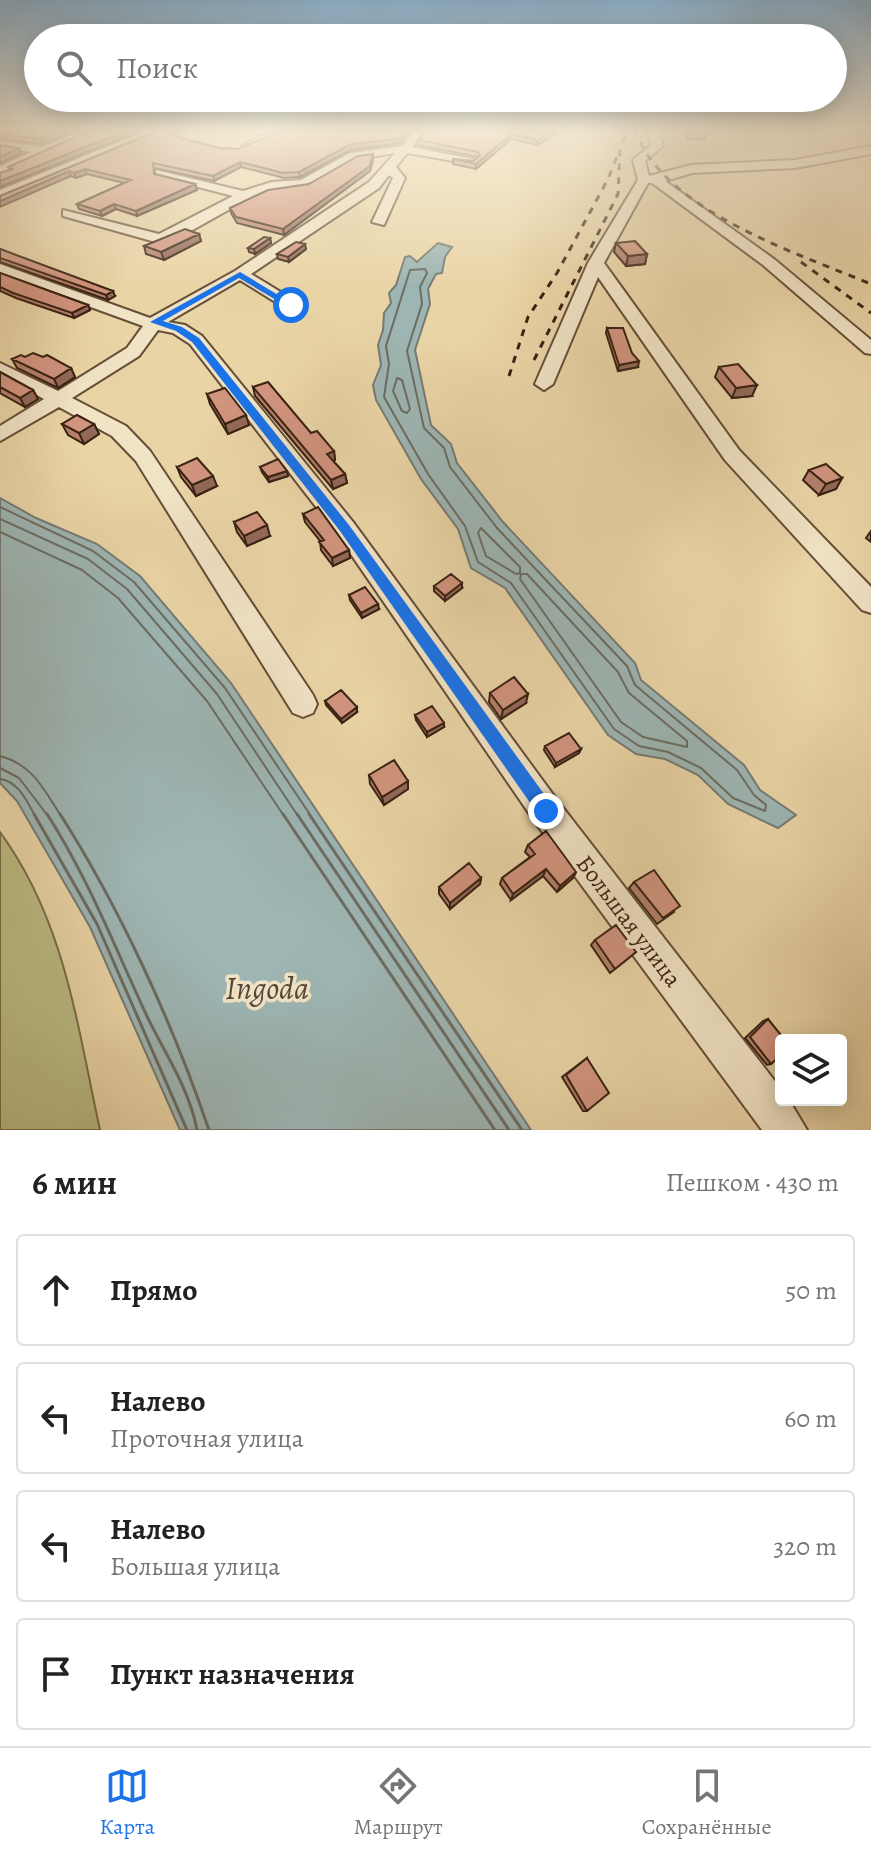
<!DOCTYPE html>
<html lang="ru">
<meta charset="utf-8">
<style>
:root{--surface:#fff;--page:#f2f2f2;--text:#222;--muted:#767676;--line:#e0e0e0;--accent:#1a73e8}
body{margin:0;font-family:Alegreya,serif;background:var(--page);color:var(--text)}
.controls{position:absolute;right:24px;bottom:24px;display:grid;overflow:hidden;border-radius:8px;box-shadow:0 4px 20px #0003}
.controls button{width:72px;height:72px;display:grid;place-items:center;padding:0;border:0;border-bottom:2px solid var(--line);background:var(--surface);color:var(--text);font:40px sans-serif}
.stop{position:absolute;width:24px;height:24px;margin:-18px;border:6px solid #1a73e8;border-radius:50%;background:#fff}
.stop.end{background:#1a73e8;border-color:#fff;box-shadow:0 2px 8px #0008}
.list{margin:0;padding:0;list-style:none}
h2{display:flex;justify-content:space-between;align-items:center;height:104px;margin:0;padding:0 32px;font-size:34px}
h2 small{font-size:26px;font-weight:400;color:var(--muted)}
.list li{display:grid;grid-template-columns:52px 1fr auto;gap:24px;align-items:center;box-sizing:border-box;height:112px;margin:0 16px 16px;padding:0 16px;border:2px solid var(--line);border-radius:8px}
.list b{display:block;font-size:30px;white-space:nowrap}
.list p{margin:0;font-size:26px;white-space:nowrap;color:var(--muted)}
.list em{font-size:26px;font-style:normal;color:var(--muted)}
.icon{flex:none;width:44px;height:44px;fill:none;stroke:currentColor;stroke-width:2;stroke-linecap:round;stroke-linejoin:round}
.map{position:relative;flex:none;width:871px;height:1130px;overflow:hidden}
.search{position:absolute;background:var(--surface);box-shadow:0 4px 20px #0003;left:24px;right:24px;top:24px;height:88px;display:flex;align-items:center;gap:20px;box-sizing:border-box;padding:0 28px;border-radius:44px;color:var(--muted);font-size:30px}
.sheet{height:616px;background:var(--surface)}
nav{display:flex;justify-content:space-around;align-items:center;box-sizing:border-box;height:112px;border-top:2px solid var(--line);background:var(--surface);font-size:22px;color:var(--muted)}
nav a{display:grid;justify-items:center;gap:4px}
nav .on{color:var(--accent)}
.map>svg:first-child{display:block}
.green{fill:#bbbb83;stroke:#7a6e4a;stroke-width:2}
.water{fill:#9db5b3;stroke:#757a73;stroke-width:2}
.lines{fill:none;stroke-linecap:round;stroke-linejoin:round}
.shore-far1{stroke:#6b6c62;stroke-width:2}
.shore{stroke:#6b6c62;stroke-width:3}
.minor-casing{stroke:#654e37;stroke-width:4}
.minor{fill:#f1e3c5;fill-rule:evenodd}
.rail{stroke:#392212;stroke-width:3;stroke-dasharray:7 7;stroke-linecap:butt}
.wall{fill:#b47f6c;stroke:#392212;stroke-width:2}
.shaded-wall{fill:#926858;stroke:#392212;stroke-width:2}
.building{fill:#d1947e;stroke:#392212;stroke-width:2}
.route{fill:#1a73e8}
.labels{text-anchor:middle;dominant-baseline:central;stroke-width:7;stroke-linejoin:round;paint-order:stroke}
.street-label{font-size:24px;fill:#392212;stroke:#f1e3c5}
.near-water-label{font-size:32px;font-style:italic;fill:#52473a;stroke:#f1e3c5}
</style>
<div class="map">
<svg width="871" height="1130" viewBox="0 0 871 1130">
<rect width="100%" height="100%" fill="#e9d4a6"/>
<filter id="stains"><feTurbulence type="fractalNoise" baseFrequency=".0025" numOctaves="4"/><feColorMatrix values="0 0 0 0 .2 0 0 0 0 .09 0 0 0 0 .02 0 0 0 .5 -.17"/></filter>
<radialGradient id="worn" r=".72"><stop offset=".6" stop-color="#630" stop-opacity="0"/><stop offset="1" stop-color="#630" stop-opacity=".3"/></radialGradient>
<path class="green" d="M 0,832 C 65,921 77,1025 100,1130 L 0,1130 Z"/>
<path class="water" d="M 438,243 L 452,247 L 445,257 L 442,273 L 436,274 L 428,289 L 430,304 L 415,350 L 431,425 L 451,444 L 457,463 L 503,522 L 635,663 L 641,680 L 744,765 L 760,790 L 796,815 L 778,828 L 728,804 L 698,775 L 665,759 L 636,754 L 608,735 L 505,588 L 471,568 L 458,529 L 421,479 L 376,400 L 373,385 L 381,365 L 378,345 L 383,330 L 384,313 L 391,303 L 389,293 L 396,285 L 405,257 L 410,256 L 417,262 Z
M 0,498 L 36,518 L 97,544 L 140,576 L 231,683 L 531,1130 L 180,1130 L 90,927 L 17,801 L 0,783 Z"/>
<g class="lines">
<path class="shore-far1" d="M 425,269 L 427,273 L 420,287 L 422,304 L 407,351 L 424,428 L 444,448 L 450,467 L 497,528 L 627,666 L 635,685 L 737,770 L 754,795 L 766,805 L 765,811 L 733,798 L 701,768 L 668,752 L 639,746 L 614,729 L 511,583 L 478,562 L 465,526 L 428,474 L 384,397 L 389,364 L 386,346 L 410,270 Z
M 397,378 L 402,380 L 410,409 L 407,413 L 402,411 L 393,391 Z
M 0,507 L 93,551 L 134,582 L 225,688 L 311,816
M 0,519 L 88,559 L 127,589 L 217,694 L 298,816
M 481,528 L 520,567 L 520,573 L 516,574 L 486,556 L 478,533 Z
M 0,532 L 82,570 L 118,598 L 207,701 L 284,816
M 521,574 L 527,574 L 618,672 L 629,693 L 687,741 L 687,747 L 643,737 L 621,722 L 520,579 Z
M 0,756 C 33,765 43,788 61,816
M 0,768 L 19,778 L 48,816
M 0,779 C 18,781 27,801 35,816"/>
<path class="shore" d="M 34,814 L 97,924 L 187,1130
M 47,814 C 87,876 114,945 145,1012 C 163,1051 189,1087 197,1130
M 60,814 C 120,908 173,1024 209,1130
M 283,814 L 495,1130
M 297,814 L 509,1130
M 309,814 L 522,1130"/>
<g class="minor-casing">
<path id="minor" d="M 85,129 L 100,129 L 0,174 L 0,166 L 31,152 L 0,147 L 0,141 L 42,147 Z
M 151,129 L 166,129 L 0,199 L 0,190 Z
M 276,129 L 291,129 L 253,147 L 243,145 Z
M 416,129 L 428,129 L 412,147 L 477,160 L 471,164 L 407,153 L 396,167 L 405,178 L 384,225 L 372,222 L 393,178 L 389,175 L 379,188 L 251,274 L 297,302 L 297,308 L 285,308 L 240,280 L 168,322 L 185,325 L 202,336 L 353,522 L 557,800 L 781,1089 L 781,1100 L 789,1100 L 807,1130 L 762,1130 L 535,822 L 337,534 L 190,344 L 173,333 L 158,330 L 139,356 L 72,398 L 126,426 L 150,451 L 313,695 L 317,704 L 313,713 L 303,717 L 293,713 L 136,461 L 112,436 L 59,407 L 0,441 L 0,426 L 44,399 L 0,375 L 0,363 L 58,391 L 127,348 L 143,326 L 0,274 L 0,264 L 150,318 L 235,271 L 369,182 L 395,153 L 357,159 L 308,187 L 257,194 L 180,237 L 159,243 L 63,216 L 63,210 L 159,234 L 233,196 L 156,176 L 156,170 L 243,191 L 272,182 L 301,180 L 350,153 L 402,146 Z
M 648,129 L 658,129 L 663,146 L 645,161 L 649,176 L 691,165 L 795,160 L 871,146 L 871,154 L 795,168 L 692,173 L 665,181 L 774,259 L 871,340 L 871,354 L 865,353 L 763,265 L 652,183 L 648,183 L 604,263 L 739,450 L 871,587 L 871,613 L 862,610 L 725,460 L 598,277 L 553,384 L 544,390 L 535,384 L 588,263 L 638,180 L 633,160 L 651,145 Z
M 853,129 L 871,130 L 871,137 Z"/>
</g>
<use href="#minor" class="minor"/>
<path class="rail" d="M 635,129 C 639,138 643,149 649,157 C 694,220 801,255 871,284
M 801,262 L 871,313
M 534,360 L 618,194 L 620,149 L 627,131
M 509,376 L 528,317 L 557,273 L 608,179 L 620,149"/>
</g>
<path class="wall" d="M 0,129 L 78,129 L 42,144 L 0,139 Z
M 161,129 L 189,129 L 174,136 L 219,148 L 237,149 L 400,143 L 350,150 L 300,177 L 284,178 L 241,167 L 214,181 L 154,168 L 155,174 L 195,184 L 197,190 L 137,216 L 116,209 L 102,216 L 79,209 L 77,204 L 124,183 L 87,174 L 76,178 L 71,176 L 0,196 Z
M 491,129 L 560,129 L 555,135 L 537,145 L 511,139 L 476,169 L 453,164 L 453,159 L 473,161 L 478,157 L 418,145 L 418,140 L 485,131 Z
M 681,129 L 708,129 L 705,139 L 688,139 Z
M 373,154 L 373,160 L 370,171 L 284,235 L 237,223 L 231,213 L 230,208 L 309,184 Z
M 199,234 L 201,241 L 164,260 L 146,254 L 144,246 Z
M 270,238 L 271,243 L 255,254 L 249,252 L 248,248 Z
M 616,243 L 647,254 L 645,264 L 626,266 L 614,252 Z
M 0,249 L 115,296 L 108,300 L 0,262 Z
M 306,249 L 289,262 L 278,259 L 277,254 Z
M 0,273 L 88,305 L 90,310 L 74,318 L 16,298 L 0,291 Z
M 607,328 L 638,367 L 618,371 L 606,333 Z
M 25,357 L 71,368 L 75,377 L 58,388 L 17,368 L 12,359 Z
M 719,367 L 752,396 L 732,398 L 715,377 Z
M 0,372 L 33,390 L 38,399 L 25,407 L 0,393 Z
M 253,387 L 334,451 L 335,460 L 333,461 L 345,474 L 347,483 L 333,489 L 255,396 Z
M 207,394 L 249,425 L 228,434 L 210,404 Z
M 62,424 L 94,424 L 99,434 L 84,444 L 68,435 Z
M 177,467 L 217,486 L 196,496 L 181,477 Z
M 260,467 L 287,471 L 288,476 L 269,482 L 262,472 Z
M 809,470 L 842,478 L 836,489 L 819,495 L 803,480 Z
M 303,514 L 349,550 L 350,558 L 333,566 L 321,550 L 320,541 L 305,522 Z
M 234,522 L 270,536 L 247,546 L 237,532 Z
M 871,531 L 871,542 L 866,538 Z
M 434,586 L 462,588 L 445,601 L 434,591 Z
M 349,595 L 379,609 L 362,618 L 350,600 Z
M 490,693 L 526,703 L 501,719 L 489,702 Z
M 325,701 L 357,712 L 342,723 L 326,705 Z
M 415,715 L 444,727 L 427,737 L 416,720 Z
M 545,746 L 581,749 L 579,753 L 555,767 L 544,750 Z
M 369,775 L 408,781 L 408,789 L 384,805 L 370,784 Z
M 528,845 L 576,872 L 573,878 L 557,892 L 543,876 L 511,900 L 500,884 L 502,878 L 530,857 L 525,852 Z
M 481,878 L 480,884 L 450,909 L 439,894 L 439,887 Z
M 634,882 L 674,912 L 657,924 L 629,888 Z
M 595,940 L 636,952 L 610,973 L 591,945 Z
M 768,1019 L 771,1064 L 767,1065 L 745,1038 L 763,1021 Z
M 587,1058 L 587,1111 L 583,1111 L 562,1077 Z"/>
<path class="shaded-wall" d="M 64,129 L 78,129 L 42,144 L 40,139 Z
M 130,129 L 144,129 L 0,187 L 0,181 Z
M 178,129 L 189,129 L 168,139 L 167,134 Z
M 409,129 L 413,129 L 400,143 L 350,150 L 300,177 L 299,172 L 349,145 Z
M 557,129 L 560,129 L 555,135 L 537,145 L 537,140 Z
M 511,134 L 511,139 L 476,169 L 476,164 Z
M 19,148 L 21,153 L 0,163 L 0,157 Z
M 373,154 L 373,160 L 370,171 L 284,235 L 283,229 Z
M 240,162 L 241,167 L 214,181 L 213,176 Z
M 85,169 L 87,174 L 76,178 L 74,173 Z
M 69,171 L 71,176 L 0,207 L 0,201 Z
M 195,184 L 197,190 L 137,216 L 136,211 Z
M 114,204 L 116,209 L 102,216 L 100,211 Z
M 199,234 L 201,241 L 164,260 L 161,252 Z
M 270,238 L 271,243 L 255,254 L 254,249 Z
M 305,244 L 306,249 L 289,262 L 288,257 Z
M 647,254 L 645,264 L 626,266 L 628,256 Z
M 113,291 L 115,296 L 108,300 L 106,295 Z
M 88,305 L 90,310 L 74,318 L 72,313 Z
M 639,361 L 638,367 L 618,371 L 619,365 Z
M 71,368 L 75,377 L 58,388 L 54,379 Z
M 757,385 L 752,396 L 732,398 L 736,388 Z
M 33,390 L 38,399 L 25,407 L 20,398 Z
M 246,415 L 249,425 L 228,434 L 225,424 Z
M 94,424 L 99,434 L 84,444 L 79,433 Z
M 334,451 L 335,460 L 329,462 L 327,454 Z
M 287,471 L 288,476 L 269,482 L 268,477 Z
M 345,474 L 347,483 L 333,489 L 331,480 Z
M 213,476 L 217,486 L 196,496 L 192,485 Z
M 842,478 L 836,489 L 819,495 L 826,484 Z
M 267,525 L 270,536 L 247,546 L 244,536 Z
M 349,550 L 350,558 L 333,566 L 332,558 Z
M 462,583 L 462,588 L 445,601 L 445,596 Z
M 378,604 L 379,609 L 362,618 L 361,613 Z
M 528,694 L 526,703 L 501,719 L 503,710 Z
M 357,707 L 357,712 L 342,723 L 341,719 Z
M 444,723 L 444,727 L 427,737 L 427,732 Z
M 581,749 L 579,753 L 555,767 L 556,763 Z
M 408,781 L 408,789 L 384,805 L 382,797 Z
M 546,869 L 543,876 L 511,900 L 513,894 Z
M 576,872 L 573,878 L 557,892 L 560,886 Z
M 481,878 L 480,884 L 450,909 L 450,903 Z"/>
<path class="building" d="M 0,129 L 64,129 L 40,139 L 0,134 Z
M 93,129 L 130,129 L 0,181 L 0,173 L 12,169 L 8,167 Z
M 162,129 L 178,129 L 167,134 L 219,148 L 237,149 L 287,129 L 409,129 L 400,138 L 349,145 L 299,172 L 283,173 L 240,162 L 213,176 L 153,163 L 154,174 L 195,184 L 136,211 L 114,204 L 100,211 L 77,204 L 131,180 L 85,169 L 74,173 L 69,171 L 0,201 L 0,196 Z
M 427,129 L 480,129 L 485,131 L 491,129 L 557,129 L 537,140 L 511,134 L 476,164 L 453,159 L 473,161 L 480,156 L 478,152 L 418,140 Z
M 0,145 L 19,148 L 0,157 Z
M 373,154 L 370,166 L 283,229 L 236,217 L 230,208 L 268,190 L 309,184 L 358,156 Z
M 185,229 L 199,234 L 161,252 L 144,246 Z
M 264,237 L 270,238 L 254,249 L 248,248 Z
M 635,241 L 647,254 L 628,256 L 616,243 Z
M 296,242 L 305,244 L 288,257 L 277,254 Z
M 0,249 L 113,291 L 106,295 L 0,258 Z
M 0,273 L 88,305 L 72,313 L 13,293 L 0,287 Z
M 607,328 L 623,328 L 632,353 L 639,361 L 619,365 Z
M 33,353 L 43,357 L 47,355 L 71,368 L 54,379 L 12,359 L 21,355 L 25,357 Z
M 738,364 L 757,385 L 736,388 L 719,367 Z
M 0,372 L 33,390 L 20,398 L 0,387 Z
M 268,382 L 311,433 L 317,431 L 334,451 L 327,454 L 345,474 L 331,480 L 253,387 Z
M 225,388 L 246,415 L 225,424 L 207,394 Z
M 77,415 L 94,424 L 79,433 L 62,424 Z
M 197,458 L 213,476 L 192,485 L 177,467 Z
M 278,459 L 287,471 L 268,477 L 260,467 Z
M 826,464 L 842,478 L 826,484 L 809,470 Z
M 318,507 L 349,550 L 332,558 L 319,542 L 324,540 L 303,514 Z
M 257,512 L 267,525 L 244,536 L 234,522 Z
M 451,574 L 462,583 L 445,596 L 434,586 Z
M 365,587 L 378,604 L 361,613 L 349,595 Z
M 514,677 L 528,694 L 503,710 L 490,693 Z
M 341,690 L 357,707 L 341,719 L 325,701 Z
M 432,706 L 444,723 L 427,732 L 415,715 Z
M 569,733 L 581,749 L 556,763 L 545,746 Z
M 394,760 L 408,781 L 382,797 L 369,775 Z
M 546,831 L 576,872 L 560,886 L 546,869 L 513,894 L 502,878 L 535,854 L 528,845 Z
M 469,863 L 481,878 L 450,903 L 439,887 Z
M 654,870 L 680,906 L 663,918 L 634,882 Z
M 616,925 L 636,952 L 615,969 L 595,940 Z
M 768,1019 L 785,1040 L 781,1040 L 781,1055 L 771,1064 L 750,1037 Z
M 587,1058 L 609,1093 L 587,1111 L 566,1075 Z"/>
<linearGradient id="sky" x2="0" y2="1"><stop stop-color="#8ab4d3"/><stop offset="0.45" stop-color="#f5ecd7"/><stop offset="1" stop-color="#f5ecd7" stop-opacity="0"/></linearGradient>
<rect width="871" height="287" fill="url(#sky)"/>
<path class="route" d="M 240,272 L 295,305 L 288,307 L 239,278 L 163,321 L 182,327 L 199,338 L 349,525 L 552,805 L 555,811 L 552,817 L 546,819 L 540,817 L 340,531 L 192,342 L 176,331 L 150,322 Z"/>
<g class="labels">
<g class="street-label">
<text transform="translate(629 921) rotate(53)">Большая улица</text>
</g>
<g class="near-water-label">
<text x="267" y="988">Ingoda</text>
</g>
</g>
<rect width="100%" height="100%" filter="url(#stains)"/>
<rect width="100%" height="100%" fill="url(#worn)"/>
</svg>
<div class="controls">
<button><svg class="icon" aria-label="layers" viewBox="0 0 24 24"><path d="M12 4l9 5-9 5-9-5zM3 14l9 5 9-5"/></svg></button>
</div>
<div class="stop" style="left:291px;top:305px"></div>
<div class="stop end" style="left:546px;top:811px"></div>
<div class="search"><svg class="icon" aria-label="search" viewBox="0 0 24 24"><circle cx="10" cy="10" r="6"/><path d="M15 15l6 6"/></svg>Поиск</div>
</div>
<section class="sheet">
<h2>6 мин<small>Пешком · 430 m</small></h2>
<ul class="list">
<li><svg class="icon" aria-label="ahead" viewBox="0 0 24 24"><path d="M12 20V5M6 11l6-6 6 6"/></svg><div><b>Прямо</b></div><em>50 m</em></li>
<li><svg class="icon" aria-label="left" viewBox="0 0 24 24"><path d="M17 20v-9H6M10 6l-5 5 5 5"/></svg><div><b>Налево</b><p>Проточная улица</p></div><em>60 m</em></li>
<li><svg class="icon" aria-label="left" viewBox="0 0 24 24"><path d="M17 20v-9H6M10 6l-5 5 5 5"/></svg><div><b>Налево</b><p>Большая улица</p></div><em>320 m</em></li>
<li><svg class="icon" aria-label="arrive" viewBox="0 0 24 24"><path d="M6 21V4h12l-3 4 3 4H6"/></svg><div><b>Пункт назначения</b></div></li>
</ul>
</section>
<nav>
<a class="on"><svg class="icon" aria-label="map" viewBox="0 0 24 24"><path d="M3 6l6-2 6 2 6-2v14l-6 2-6-2-6 2zM9 4v14M15 6v14"/></svg>Карта</a>
<a><svg class="icon" aria-label="directions" viewBox="0 0 24 24"><path d="M12 3l9 9-9 9-9-9zM9 14v-3h6M13 9l2 2-2 2"/></svg>Маршрут</a>
<a><svg class="icon" aria-label="saved" viewBox="0 0 24 24"><path d="M7 4h10v16l-5-4-5 4z"/></svg>Сохранённые</a>
</nav>
